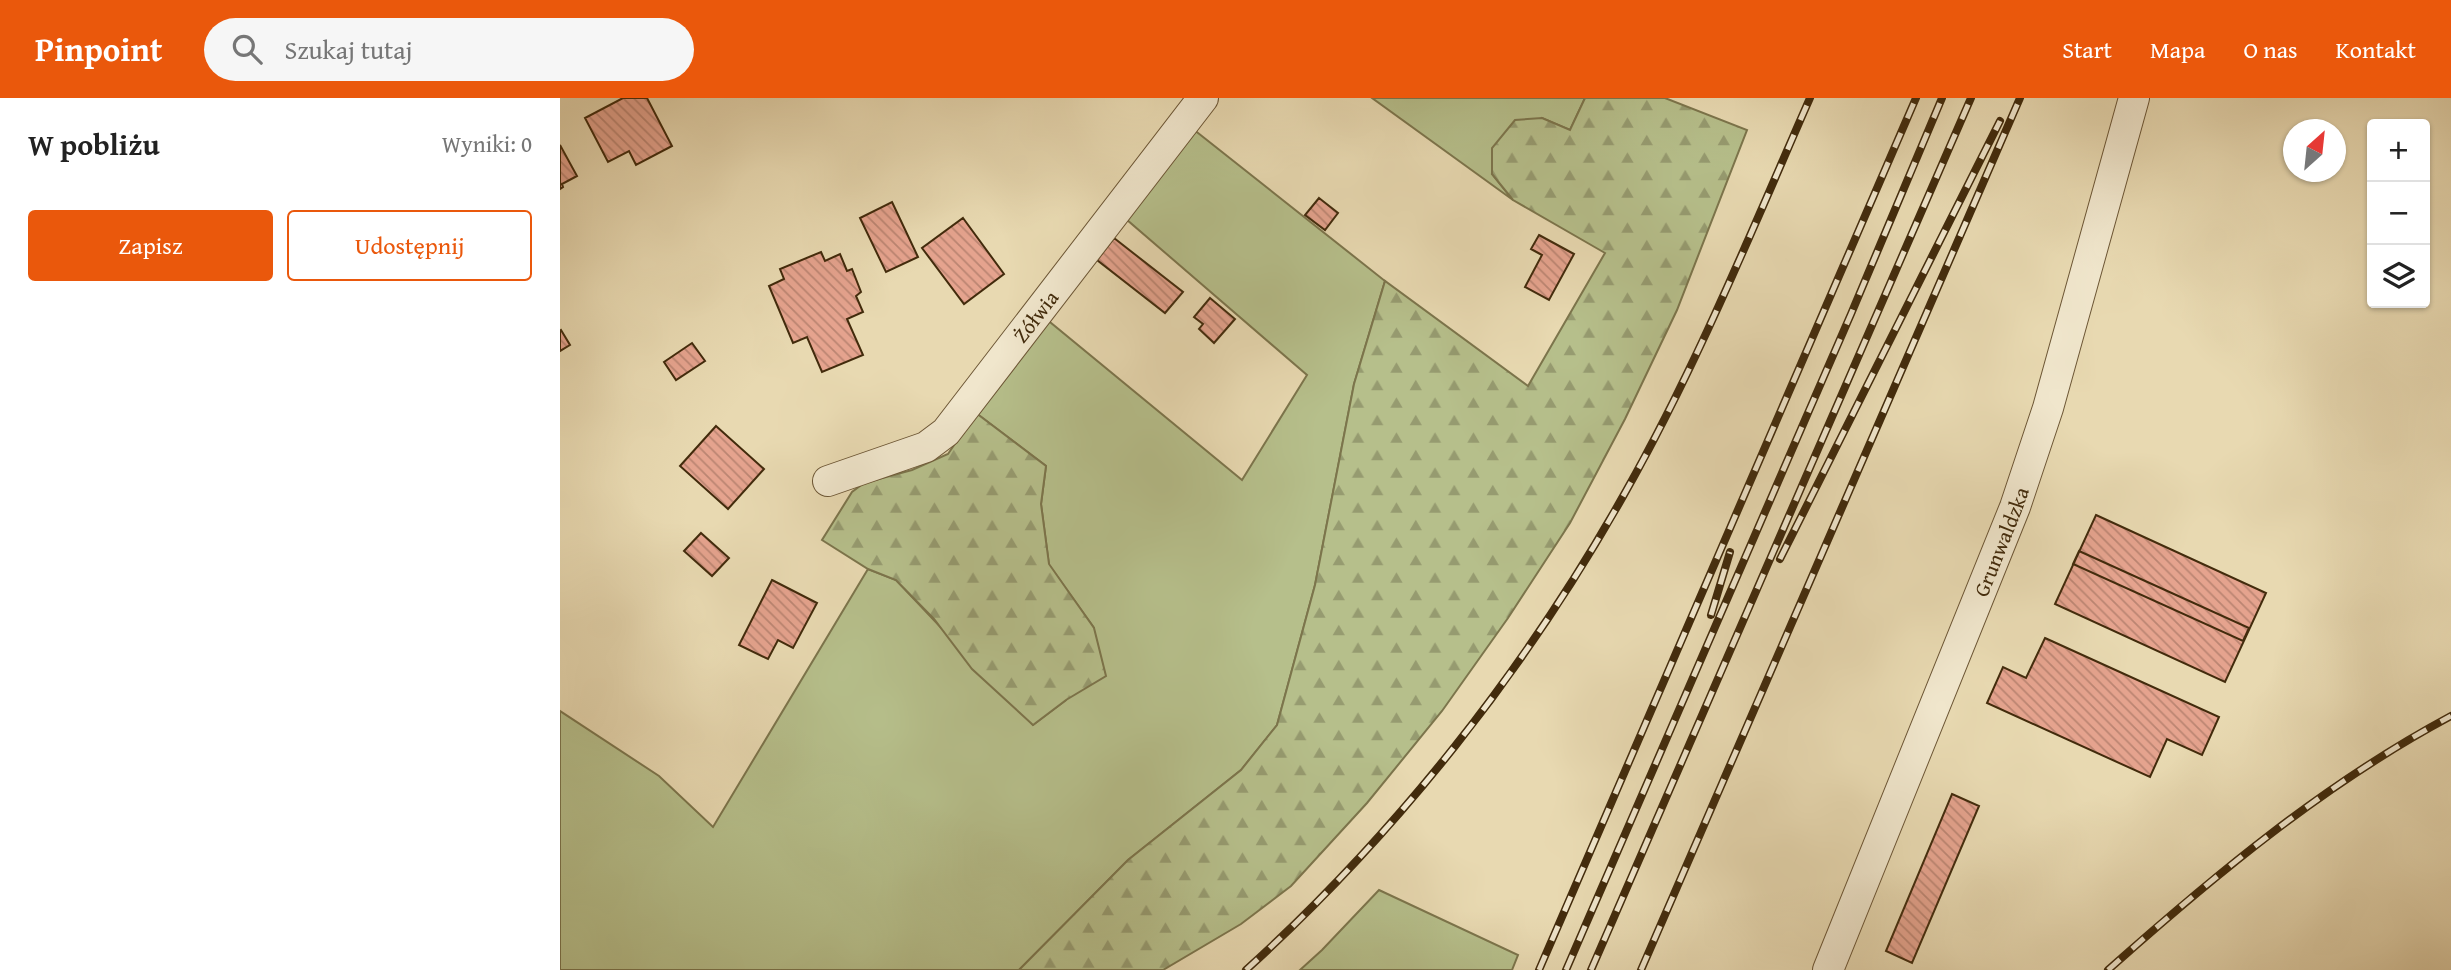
<!DOCTYPE html>
<html lang="pl">
<meta charset="utf-8">
<style>
:root{--surface:#fff;--page:#f6f6f6;--text:#222;--muted:#767676;--line:#e0e0e0;--accent:#ea580c}
body{margin:0;font-family:"Gentium Book Plus",serif;background:var(--page);color:var(--text)}
.controls{position:absolute;right:21px;top:21px;display:grid;overflow:hidden;border-radius:7px;box-shadow:0 2px 5px #0004}
.controls button{width:63px;height:63px;display:grid;place-items:center;padding:0;border:0;border-bottom:2px solid var(--line);background:var(--surface);color:var(--text);font:35px sans-serif}
.compass{position:absolute;left:1723px;top:21px;width:63px;height:63px;border-radius:50%;background:var(--surface);box-shadow:0 2px 5px #0004;rotate:27deg}
.list{margin:0;padding:0;list-style:none}
h2{display:flex;justify-content:space-between;align-items:center;height:91px;margin:0;padding:0 28px;font-size:30px}
h2 small{font-size:23px;font-weight:400;color:var(--muted)}
.actions{display:flex;gap:14px;padding:21px 28px}
.actions a{flex:1;padding:16px 0;border:2px solid var(--accent);border-radius:7px;text-align:center;font-size:24px;color:var(--accent)}
.actions .main{background:var(--accent);color:#fff}
.icon{flex:none;width:38px;height:38px;fill:none;stroke:currentColor;stroke-width:2;stroke-linecap:round;stroke-linejoin:round}
.map{position:relative;flex:none;width:1891px;height:872px;overflow:hidden}
header{display:flex;align-items:center;gap:42px;box-sizing:border-box;height:98px;padding:0 35px;background:var(--accent);color:#fff}
header strong{font-size:33px}
nav{display:flex;gap:38px;margin-inline-start:auto;font-size:24px}
.search{width:490px;height:63px;background:var(--page);display:flex;align-items:center;gap:18px;box-sizing:border-box;padding:0 24px;border-radius:38px;color:var(--muted);font-size:26px}
main{display:flex}
aside{flex:1;background:var(--surface)}
.map>svg:first-child{display:block}
.green{fill:#b6bf8b;stroke:#7c754c;stroke-width:2}
.forest{fill:url(#forest-firs);stroke:#7c754c;stroke-width:2}
.building{fill:url(#building-back-hatch);stroke:#422b0c;stroke-width:2}
.lines{fill:none;stroke-linecap:round;stroke-linejoin:round}
.street-casing{stroke:#6c5635;stroke-width:32}
.street{stroke:#f0e6cc;stroke-width:30}
.rail-casing{stroke:#422b0c;stroke-width:8}
.rail{stroke:#f0e6cc;stroke-width:5;stroke-dasharray:16;stroke-linecap:butt}
.labels{text-anchor:middle;dominant-baseline:central;stroke-width:5;stroke-linejoin:round;paint-order:stroke}
.street-label{font-size:21px;fill:#422b0c;stroke:#f0e6cc}
</style>
<header>
<strong>Pinpoint</strong>
<div class="search"><svg class="icon" aria-label="search" viewBox="0 0 24 24"><circle cx="10" cy="10" r="6"/><path d="M15 15l6 6"/></svg>Szukaj tutaj</div>
<nav><a>Start</a><a>Mapa</a><a>O nas</a><a>Kontakt</a></nav>
</header>
<main>
<aside>
<h2>W pobliżu<small>Wyniki: 0</small></h2>
<ul class="list">
</ul>
<div class="actions"><a class="main">Zapisz</a><a>Udostępnij</a></div>
</aside>
<div class="map">
<svg width="1891" height="872" viewBox="0 0 1891 872">
<defs>
<pattern id="forest-firs" width="22" height="20" patternUnits="userSpaceOnUse" patternTransform="scale(1.75)"><rect width="22" height="20" fill="#b6bf8b"/><path d="M5 1l3.5 6h-7zM16 11l3.5 6h-7z" fill="#969b70"/></pattern>
<pattern id="building-back-hatch" width="6" height="6" patternUnits="userSpaceOnUse" patternTransform="scale(1.75)"><rect width="6" height="6" fill="#e5a38e"/><path d="M-1 5l2 2M0 0l6 6M5-1l2 2" fill="none" stroke="#bb8572"/></pattern>
</defs>
<rect width="100%" height="100%" fill="#e8d9b1"/>
<filter id="stains"><feTurbulence type="fractalNoise" baseFrequency=".00286" numOctaves="4"/><feColorMatrix values="0 0 0 0 .2 0 0 0 0 .09 0 0 0 0 .02 0 0 0 .5 -.17"/></filter>
<radialGradient id="worn" r=".72"><stop offset=".6" stop-color="#630" stop-opacity="0"/><stop offset="1" stop-color="#630" stop-opacity=".3"/></radialGradient>
<path class="green" d="M 812,0 L 1025,0 L 1010,32 L 982,20 L 932,76 L 953,102 Z
M 633,31 L 825,183 L 794,286 L 755,487 L 717,627 L 681,672 L 568,762 L 459,872 L 0,872 L 0,613 L 99,678 L 153,729 L 308,471 L 336,482 L 473,627 L 506,602 L 534,530 L 489,467 L 481,406 L 486,368 L 416,315 L 485,220 L 682,382 L 747,277 L 566,121 Z
M 819,792 L 958,857 L 952,872 L 740,872 L 762,852 Z"/>
<path class="forest" d="M 1025,0 L 1105,0 L 1187,32 L 1117,212 L 1065,321 L 1010,425 L 948,520 L 882,613 L 807,705 L 731,788 L 681,826 L 603,872 L 459,872 L 568,762 L 681,672 L 717,627 L 755,487 L 794,286 L 825,183 L 968,288 L 1045,155 L 953,102 L 932,76 L 932,50 L 955,22 L 982,20 L 1010,32 Z
M 416,315 L 486,368 L 481,406 L 489,466 L 534,530 L 546,578 L 506,602 L 473,627 L 412,571 L 374,521 L 336,482 L 308,471 L 262,442 L 292,394 L 304,385 L 352,372 L 388,356 Z"/>
<path class="building" d="M 63,0 L 87,0 L 112,48 L 76,67 L 69,53 L 48,64 L 25,20 Z
M 0,47 L 17,78 L 2,86 L 3,89 L 0,91 Z
M 759,100 L 778,115 L 765,132 L 745,117 Z
M 332,104 L 358,159 L 326,174 L 300,120 Z
M 403,120 L 444,176 L 404,206 L 362,150 Z
M 979,137 L 1014,156 L 989,202 L 965,189 L 982,157 L 971,151 Z
M 554,140 L 623,194 L 605,215 L 537,162 Z
M 261,154 L 265,163 L 280,156 L 287,173 L 292,171 L 301,194 L 296,198 L 303,214 L 287,221 L 303,257 L 262,274 L 247,239 L 233,245 L 209,188 L 224,181 L 220,171 Z
M 650,200 L 675,221 L 654,245 L 639,231 L 643,226 L 634,219 Z
M 1,232 L 10,247 L 0,253 L 0,233 Z
M 132,245 L 145,263 L 116,282 L 104,264 Z
M 156,328 L 204,371 L 168,411 L 120,368 Z
M 1536,417 L 1706,495 L 1665,584 L 1495,506 Z
M 141,435 L 169,460 L 152,478 L 124,453 Z
M 1519,453 L 1689,530 L 1683,543 L 1513,466 Z
M 212,482 L 257,505 L 233,550 L 218,542 L 208,561 L 179,547 Z
M 1485,540 L 1659,619 L 1642,657 L 1607,641 L 1590,679 L 1427,605 L 1443,569 L 1466,580 Z
M 1392,696 L 1419,708 L 1352,865 L 1326,853 Z"/>
<g class="lines">
<g class="street-casing">
<g id="street">
<path id="s1" d="M 268,383 L 366,349 L 386,334 L 643,0"/>
<path id="s2" d="M 1268,872 L 1455,409 L 1488,310 L 1574,0"/>
</g>
</g>
<use href="#street" class="street"/>
<g class="rail-casing">
<path id="rail" d="M 1220,461 L 1440,23
M 1151,517 L 1170,454
M 686,872 C 837,735 967,570 1066,393 C 1137,267 1192,132 1250,0
M 979,872 L 1356,0
M 1006,872 L 1291,216 L 1382,0
M 1031,872 L 1411,0
M 1081,872 L 1460,0
M 1548,872 C 1655,777 1764,686 1891,618"/>
</g>
<use href="#rail" class="rail"/>
</g>
<g class="labels">
<g class="street-label">
<text stroke="none"><textPath href="#s1" startOffset="275">Żółwia</textPath></text>
<text stroke="none"><textPath href="#s2" startOffset="462">Grunwaldzka</textPath></text>
</g>
</g>
<rect width="100%" height="100%" filter="url(#stains)"/>
<rect width="100%" height="100%" fill="url(#worn)"/>
</svg>
<div class="controls">
<button>+</button>
<button>−</button>
<button><svg class="icon" aria-label="layers" viewBox="0 0 24 24"><path d="M12 4l9 5-9 5-9-5zM3 14l9 5 9-5"/></svg></button>
</div>
<svg class="compass" viewBox="-18 -18 36 36"><path d="M0-13l5 13h-10z" fill="#e53935"/><path d="M0 13l5-13h-10z" fill="#767676"/></svg>
</div>
</main>
